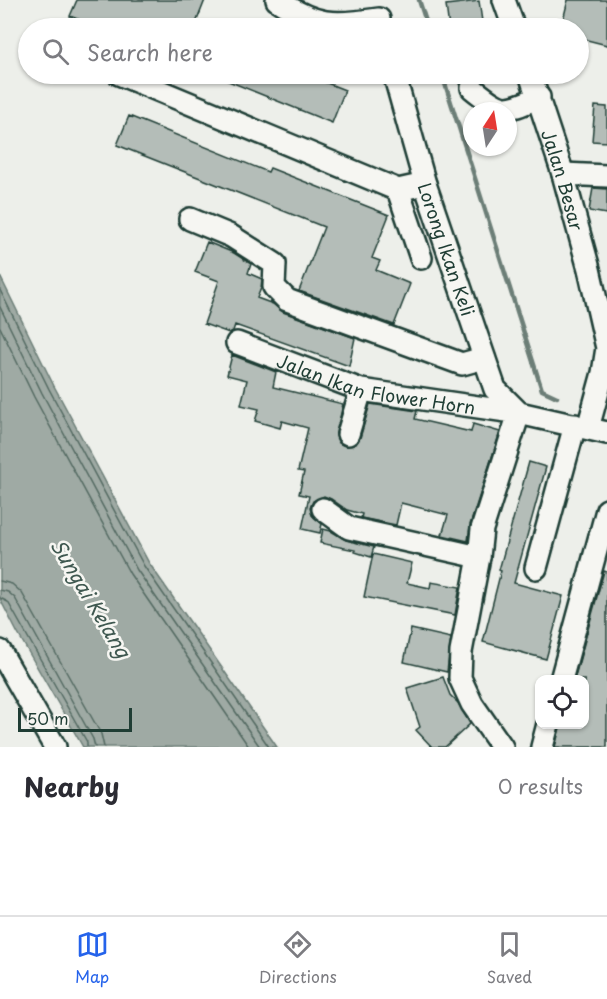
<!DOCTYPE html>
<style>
:root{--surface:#fff;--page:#f7f7f7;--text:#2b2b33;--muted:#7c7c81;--line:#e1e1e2;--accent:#2563eb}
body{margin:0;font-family:"Playpen Sans",sans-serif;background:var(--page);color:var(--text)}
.controls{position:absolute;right:18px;bottom:18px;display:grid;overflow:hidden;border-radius:12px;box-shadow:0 2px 4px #0004}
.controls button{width:54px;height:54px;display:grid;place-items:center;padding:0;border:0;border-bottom:2px solid var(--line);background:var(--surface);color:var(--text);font:30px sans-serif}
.compass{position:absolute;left:463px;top:102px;width:54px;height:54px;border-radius:50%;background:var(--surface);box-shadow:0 2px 4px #0004;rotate:12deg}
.scale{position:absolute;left:18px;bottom:15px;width:114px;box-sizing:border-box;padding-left:6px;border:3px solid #1f3d34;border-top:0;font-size:16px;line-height:21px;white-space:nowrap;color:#1f3d34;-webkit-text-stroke:4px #f6f6f2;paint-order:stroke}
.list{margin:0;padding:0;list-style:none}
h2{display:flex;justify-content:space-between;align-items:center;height:78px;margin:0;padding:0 24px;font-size:26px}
h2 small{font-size:20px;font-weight:400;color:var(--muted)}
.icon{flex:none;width:33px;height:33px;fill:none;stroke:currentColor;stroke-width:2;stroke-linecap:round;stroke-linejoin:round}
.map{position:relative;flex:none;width:607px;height:747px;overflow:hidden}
.search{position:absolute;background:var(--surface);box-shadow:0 2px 4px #0004;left:18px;right:18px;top:18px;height:66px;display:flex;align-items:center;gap:15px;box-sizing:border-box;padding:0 21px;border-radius:33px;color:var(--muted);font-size:22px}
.sheet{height:168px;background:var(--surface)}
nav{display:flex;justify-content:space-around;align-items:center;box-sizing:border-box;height:84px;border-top:2px solid var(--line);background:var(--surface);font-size:16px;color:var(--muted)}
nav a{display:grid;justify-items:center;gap:3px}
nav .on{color:var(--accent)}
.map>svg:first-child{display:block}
.water{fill:#9faaa4;stroke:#6c7e77;stroke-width:1.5}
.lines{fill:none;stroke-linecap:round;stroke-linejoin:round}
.shore{stroke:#526961;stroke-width:1.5}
.stream{stroke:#6c7e77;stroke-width:4.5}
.building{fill:#b4bdb8;stroke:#1f3d34;stroke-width:1.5}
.minor-casing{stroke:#1f3d34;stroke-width:26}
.minor{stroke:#f6f6f2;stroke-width:21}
.labels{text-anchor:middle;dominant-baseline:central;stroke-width:5;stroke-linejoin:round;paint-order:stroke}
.street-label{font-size:18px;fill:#1f3d34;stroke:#f6f6f2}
.water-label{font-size:20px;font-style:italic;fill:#3f5850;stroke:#f6f6f2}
</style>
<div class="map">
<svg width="607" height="747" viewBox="0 0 607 747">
<rect width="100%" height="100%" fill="#edefea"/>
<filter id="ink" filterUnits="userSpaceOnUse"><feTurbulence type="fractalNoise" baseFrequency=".0167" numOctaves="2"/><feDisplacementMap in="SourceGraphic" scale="12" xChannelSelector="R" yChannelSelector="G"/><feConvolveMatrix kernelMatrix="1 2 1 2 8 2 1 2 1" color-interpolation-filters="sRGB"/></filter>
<g filter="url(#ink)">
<path class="water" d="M 0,276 L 54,386 L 149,563 L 277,747 L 83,747 L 17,632 L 0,599 Z"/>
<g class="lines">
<path class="shore" d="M 0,290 L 49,389 L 144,566 L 269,747
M 0,307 L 42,393 L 137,570 L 260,747
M 0,327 L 34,397 L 130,574 L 249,747
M 0,581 L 12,584 L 22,593 L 101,734 L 104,747
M 0,590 L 8,592 L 15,598 L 93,739 L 95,747
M 0,598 L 8,602 L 87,742 L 87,747"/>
<path class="stream" d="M 419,0 L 428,28
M 442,74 L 542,390 L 557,397"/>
</g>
<path class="building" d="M 77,0 L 205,0 L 194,28 L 101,28 L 70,16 Z
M 568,0 L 607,0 L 607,45 L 579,38 L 579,28 L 561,28 Z
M 479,1 L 483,28 L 449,28 L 446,5 Z
M 211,74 L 304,74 L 345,90 L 332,123 Z
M 595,106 L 607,107 L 607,142 L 592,141 Z
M 129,116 L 268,172 L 270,168 L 389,215 L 372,258 L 380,261 L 376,270 L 410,284 L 394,325 L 299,291 L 324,227 L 117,145 Z
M 593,188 L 607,189 L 607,214 L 589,211 Z
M 207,242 L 234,253 L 251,264 L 248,273 L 262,279 L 261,288 L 257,298 L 273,304 L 283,312 L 355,338 L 349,366 L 235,325 L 233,331 L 229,333 L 204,324 L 219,281 L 195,272 Z
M 232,355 L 276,372 L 273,387 L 343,404 L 336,436 L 339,443 L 345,446 L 356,444 L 360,438 L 370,404 L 417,411 L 415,419 L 471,432 L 473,424 L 500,432 L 470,525 L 468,541 L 442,535 L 448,515 L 401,503 L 396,525 L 361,518 L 362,514 L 347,510 L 331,499 L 324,496 L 313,501 L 310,508 L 312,515 L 322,524 L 320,533 L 302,529 L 309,496 L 299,494 L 304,472 L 298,471 L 308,428 L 282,421 L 280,428 L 255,421 L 259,409 L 241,405 L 247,380 L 227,375 Z
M 529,462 L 546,467 L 514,583 L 563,596 L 546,659 L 483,642 L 501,571 L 499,570 Z
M 323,529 L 331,531 L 346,540 L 374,547 L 371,557 L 355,552 L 355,550 L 320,543 Z
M 373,554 L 412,563 L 407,583 L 430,588 L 431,582 L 460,587 L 455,615 L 364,597 Z
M 604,571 L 607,572 L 607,747 L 555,747 L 561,724 L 585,724 L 585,680 L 574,680 Z
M 411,629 L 451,638 L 447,672 L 404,662 Z
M 443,677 L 450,695 L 458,703 L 470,724 L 445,747 L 432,747 L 416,730 L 420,727 L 407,688 Z"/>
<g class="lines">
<g class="minor-casing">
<g id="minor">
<path d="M 277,0 C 316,26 333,26 379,19"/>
<path d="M 504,0 L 514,28"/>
<path d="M 119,74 L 398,190 L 425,184"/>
<path id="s1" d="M 394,74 L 425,184 L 495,389 L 519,413 L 607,433"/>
<path id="s2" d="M 530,74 L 563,174 L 589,269 L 607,348 L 603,373 L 588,428"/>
<path d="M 472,88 C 504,113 502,113 539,97"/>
<path d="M 563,174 L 607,176"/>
<path d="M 398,190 L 421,258"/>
<path d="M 190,219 L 231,236 L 275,264 L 274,287 L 287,300 L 462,364 L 484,358"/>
<path id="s3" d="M 237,343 L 361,390 L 519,413 L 482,529 L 479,557 L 461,652 L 460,678 L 472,704 L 502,747"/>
<path d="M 348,434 L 361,390"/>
<path d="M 323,509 L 349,528 L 479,557"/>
<path d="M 536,568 L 575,425"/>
<path d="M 0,651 L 55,747"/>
<path d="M 561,680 L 607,510"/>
<path d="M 542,747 L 548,724"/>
</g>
</g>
<use href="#minor" class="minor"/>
</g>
</g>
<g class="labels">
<g class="street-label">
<text stroke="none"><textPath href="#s2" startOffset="111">Jalan Besar</textPath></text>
<text stroke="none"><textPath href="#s1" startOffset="183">Lorong Ikan Keli</textPath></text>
<text stroke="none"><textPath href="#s3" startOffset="146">Jalan Ikan Flower Horn</textPath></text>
</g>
<g class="water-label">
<text transform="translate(91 598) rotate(59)">Sungai Kelang</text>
</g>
</g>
</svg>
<div class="controls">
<button><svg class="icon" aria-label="locate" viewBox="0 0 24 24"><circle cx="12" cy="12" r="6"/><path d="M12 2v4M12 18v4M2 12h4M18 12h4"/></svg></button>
</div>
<svg class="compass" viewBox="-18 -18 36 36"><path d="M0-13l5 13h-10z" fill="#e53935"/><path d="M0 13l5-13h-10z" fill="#7c7c81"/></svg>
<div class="scale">50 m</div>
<div class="search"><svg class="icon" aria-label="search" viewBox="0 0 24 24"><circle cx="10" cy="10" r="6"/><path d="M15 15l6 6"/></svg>Search here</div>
</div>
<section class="sheet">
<h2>Nearby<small>0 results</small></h2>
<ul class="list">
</ul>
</section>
<nav>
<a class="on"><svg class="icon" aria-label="map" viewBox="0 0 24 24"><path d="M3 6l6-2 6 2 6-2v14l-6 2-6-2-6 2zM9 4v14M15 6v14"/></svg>Map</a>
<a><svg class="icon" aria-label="directions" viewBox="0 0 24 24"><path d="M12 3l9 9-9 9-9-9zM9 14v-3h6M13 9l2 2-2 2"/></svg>Directions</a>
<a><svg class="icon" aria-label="saved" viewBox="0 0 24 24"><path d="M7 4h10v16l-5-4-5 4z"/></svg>Saved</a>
</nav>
